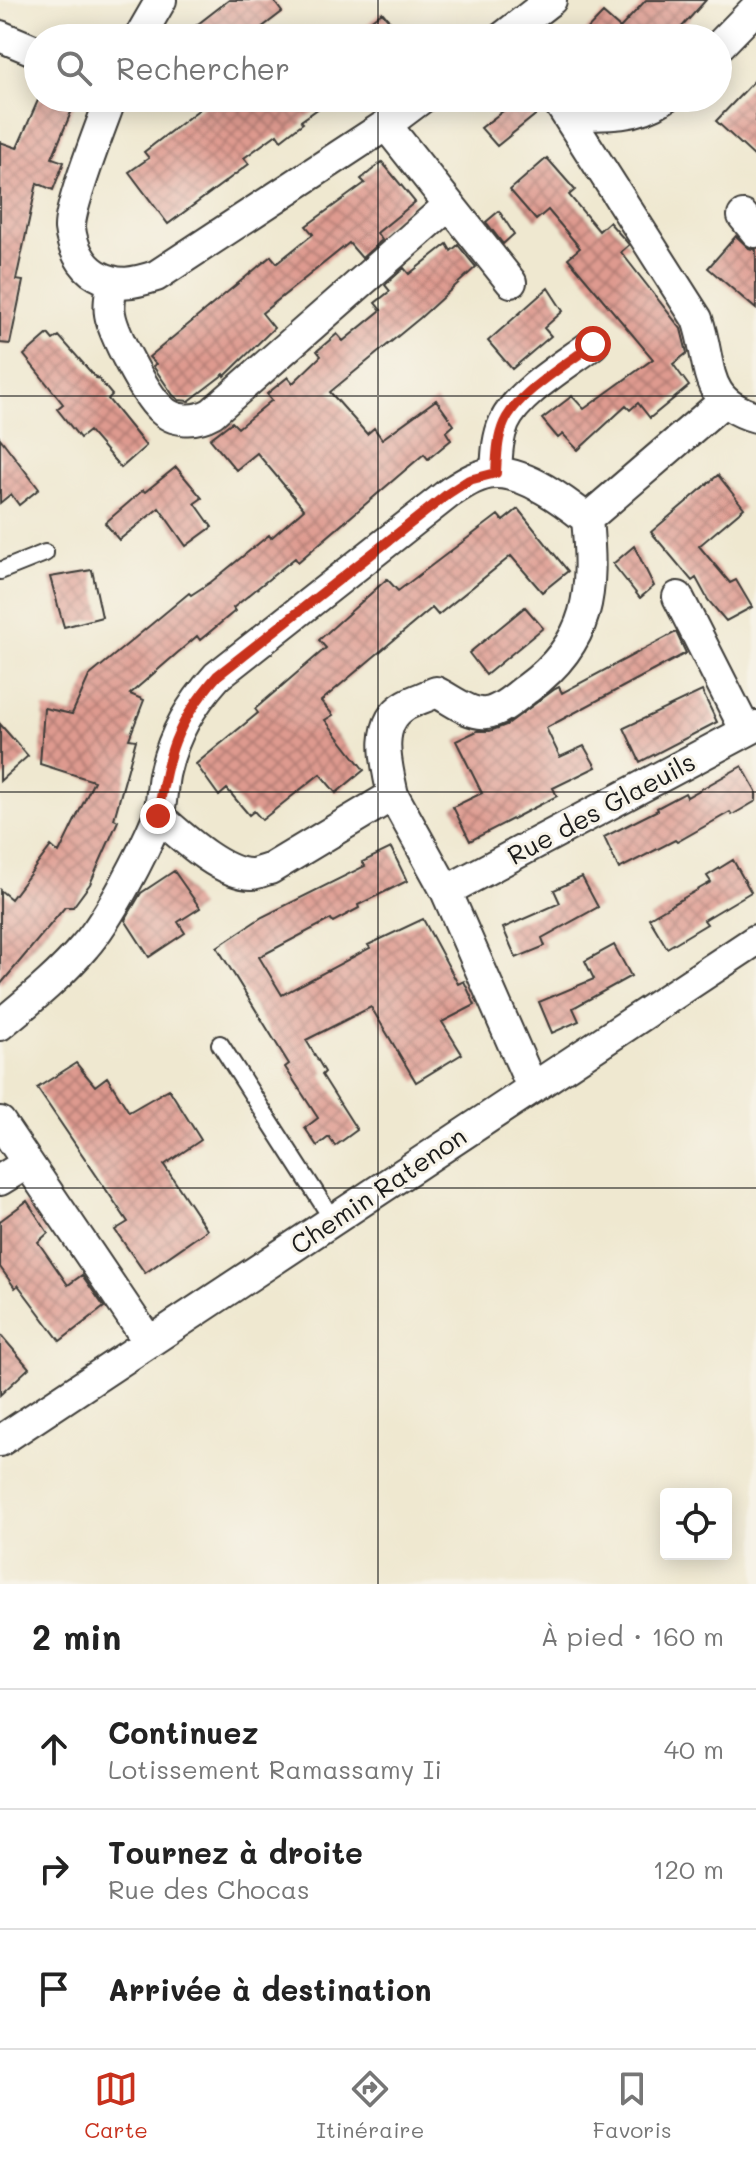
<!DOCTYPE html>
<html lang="fr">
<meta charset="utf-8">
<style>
:root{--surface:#fff;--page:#f2f2f2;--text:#222;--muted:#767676;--line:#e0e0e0;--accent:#c8321e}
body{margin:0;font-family:Mali,sans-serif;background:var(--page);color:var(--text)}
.controls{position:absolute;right:24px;bottom:24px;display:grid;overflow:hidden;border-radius:8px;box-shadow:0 4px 20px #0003}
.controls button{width:72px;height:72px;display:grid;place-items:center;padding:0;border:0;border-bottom:2px solid var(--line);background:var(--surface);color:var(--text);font:40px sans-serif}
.stop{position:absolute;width:24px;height:24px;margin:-18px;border:6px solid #c8321e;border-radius:50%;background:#fff}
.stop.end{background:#c8321e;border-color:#fff;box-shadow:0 2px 8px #0008}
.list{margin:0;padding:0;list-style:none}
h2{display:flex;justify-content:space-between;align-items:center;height:104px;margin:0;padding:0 32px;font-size:34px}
h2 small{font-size:26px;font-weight:400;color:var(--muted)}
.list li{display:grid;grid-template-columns:52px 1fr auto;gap:24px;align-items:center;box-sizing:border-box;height:120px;padding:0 32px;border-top:2px solid var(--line)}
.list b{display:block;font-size:30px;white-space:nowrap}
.list p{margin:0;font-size:26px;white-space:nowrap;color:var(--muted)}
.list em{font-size:26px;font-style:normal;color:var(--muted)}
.icon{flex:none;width:44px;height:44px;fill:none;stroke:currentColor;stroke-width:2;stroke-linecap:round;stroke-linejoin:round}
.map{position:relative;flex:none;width:756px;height:1584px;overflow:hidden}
.search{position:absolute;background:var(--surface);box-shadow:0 4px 20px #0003;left:24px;right:24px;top:24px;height:88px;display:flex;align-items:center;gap:20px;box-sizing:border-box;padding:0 28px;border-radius:44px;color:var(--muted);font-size:30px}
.sheet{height:464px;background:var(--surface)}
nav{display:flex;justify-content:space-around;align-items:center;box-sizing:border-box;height:112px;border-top:2px solid var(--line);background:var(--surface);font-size:22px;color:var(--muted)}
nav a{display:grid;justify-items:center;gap:4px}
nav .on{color:var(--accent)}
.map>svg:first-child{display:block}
.building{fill:url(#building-cross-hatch)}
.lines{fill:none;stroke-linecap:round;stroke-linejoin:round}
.lane-casing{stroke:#3c3b37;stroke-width:20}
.street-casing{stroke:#3c3b37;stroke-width:34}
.lane{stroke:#fff;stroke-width:16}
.street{stroke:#fff;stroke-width:30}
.route{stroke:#c8321e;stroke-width:10}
.grid{fill:none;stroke:#1c1c1c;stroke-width:2;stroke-opacity:0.55}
.labels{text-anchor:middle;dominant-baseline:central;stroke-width:6;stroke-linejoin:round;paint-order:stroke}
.street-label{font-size:26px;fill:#1c1c1c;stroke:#f7f3e8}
</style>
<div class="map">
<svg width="756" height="1584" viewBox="0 0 756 1584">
<defs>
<pattern id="building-cross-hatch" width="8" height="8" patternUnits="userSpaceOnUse" patternTransform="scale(2)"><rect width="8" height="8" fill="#de9a8f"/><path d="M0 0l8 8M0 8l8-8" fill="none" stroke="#b37d74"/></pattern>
</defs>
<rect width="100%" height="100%" fill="#f7f3e8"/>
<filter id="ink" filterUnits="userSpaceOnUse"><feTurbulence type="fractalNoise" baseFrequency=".0125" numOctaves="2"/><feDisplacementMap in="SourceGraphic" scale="16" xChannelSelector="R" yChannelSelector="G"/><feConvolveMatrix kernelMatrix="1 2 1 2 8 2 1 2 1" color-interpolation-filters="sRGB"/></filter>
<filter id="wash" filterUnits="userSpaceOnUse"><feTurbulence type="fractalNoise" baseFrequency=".006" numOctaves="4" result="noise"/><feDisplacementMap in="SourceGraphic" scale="32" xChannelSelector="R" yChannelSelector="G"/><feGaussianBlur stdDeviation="1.8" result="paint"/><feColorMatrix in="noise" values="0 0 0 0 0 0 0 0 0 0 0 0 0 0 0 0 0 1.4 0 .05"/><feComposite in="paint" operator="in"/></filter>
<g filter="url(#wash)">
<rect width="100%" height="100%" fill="#efe8d0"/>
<g id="blocks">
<path class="building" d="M 229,0 L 273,0 L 282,12 L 248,38 L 180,38 Z
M 646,0 L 706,0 L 672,38 L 579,38 L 603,13 L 620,28 Z
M 382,12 L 404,38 L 349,38 Z
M 756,79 L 756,158 L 716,121 Z
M 39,98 L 77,98 L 52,158 L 64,162 L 53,190 L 37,183 L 16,280 L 23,281 L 10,344 L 0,343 L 0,142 L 17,148 Z
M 214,98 L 333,98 L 301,121 L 303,123 L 281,140 L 277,134 L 244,158 L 249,164 L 168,224 L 129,172 L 149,158 L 144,152 Z
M 520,98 L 529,98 L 539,112 L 497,146 L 481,128 Z
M 547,158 L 575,190 L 569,195 L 599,231 L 609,222 L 625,240 L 629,245 L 621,252 L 681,329 L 687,353 L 673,364 L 689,386 L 650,418 L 638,403 L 630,410 L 626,406 L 578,450 L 563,434 L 558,438 L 542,419 L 572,396 L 584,409 L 653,359 L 568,258 L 580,248 L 548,210 L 536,220 L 510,190 Z
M 382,162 L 415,202 L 377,233 L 382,240 L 362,258 L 349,243 L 262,313 L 274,328 L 225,376 L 224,374 L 189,401 L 179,400 L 173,395 L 153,366 L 156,364 L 149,357 L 271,256 L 277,263 L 313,234 L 306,226 L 365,183 L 361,179 Z
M 499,211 L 514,234 L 503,244 L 486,222 Z
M 736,236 L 749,248 L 756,250 L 756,309 L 708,268 Z
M 447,244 L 451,251 L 458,245 L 476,267 L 420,318 L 330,392 L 367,434 L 374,428 L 382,439 L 436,400 L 454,425 L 446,432 L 451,440 L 428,459 L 424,454 L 298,562 L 295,558 L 233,608 L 235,611 L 200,640 L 197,636 L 130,694 L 144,700 L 129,739 L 136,740 L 114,819 L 118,821 L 90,884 L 73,907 L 65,907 L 0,985 L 0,890 L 11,899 L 51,846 L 59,853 L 94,781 L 40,764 L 44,708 L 72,714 L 89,676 L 189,593 L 191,595 L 211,582 L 269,535 L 271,538 L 304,509 L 257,453 L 236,470 L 210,439 L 232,422 L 238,428 L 272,400 L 267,394 L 288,377 L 293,383 L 321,356 L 317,351 L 337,334 L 343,341 L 381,310 L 375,303 L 390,291 L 385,285 L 404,268 L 409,274 Z
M 548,288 L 563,311 L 544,328 L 551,336 L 512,369 L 488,341 Z
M 48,334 L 53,340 L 59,336 L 96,378 L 97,377 L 112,395 L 108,399 L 146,446 L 121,468 L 89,431 L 80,438 L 57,409 L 63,404 L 24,355 Z
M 0,438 L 39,489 L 19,505 L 11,494 L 0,503 Z
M 176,467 L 202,498 L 195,503 L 212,527 L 186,546 L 159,508 L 119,540 L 105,523 L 143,490 L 145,492 Z
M 718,475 L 744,508 L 699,546 L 730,583 L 736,580 L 752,607 L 726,621 L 708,600 L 696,578 L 692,581 L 651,532 Z
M 518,509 L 568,571 L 542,592 L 511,556 L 438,615 L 432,608 L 321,701 L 333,715 L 325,720 L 364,770 L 336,793 L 320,774 L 262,820 L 254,811 L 249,815 L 227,789 L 219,796 L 196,764 L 258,713 L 255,709 L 326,648 L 319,640 L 387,579 L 398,591 L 498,515 L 503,521 Z
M 634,546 L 654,586 L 640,598 L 613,564 Z
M 92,570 L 102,617 L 64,627 L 50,577 Z
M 525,607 L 543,628 L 486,675 L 469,653 Z
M 676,632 L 686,653 L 546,728 L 560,757 L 584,746 L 596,767 L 553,788 L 557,796 L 470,841 L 453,807 L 482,793 L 456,741 L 477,731 L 490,731 L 506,725 L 555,689 L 559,687 L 562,693 Z
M 702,691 L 717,722 L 640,762 L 624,728 Z
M 0,724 L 28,756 L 0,781 Z
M 742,766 L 756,791 L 756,801 L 732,815 L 730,812 L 677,842 L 675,840 L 619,869 L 604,837 L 658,810 L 657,808 L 685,793 L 687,797 Z
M 391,848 L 407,881 L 358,905 L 359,908 L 333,922 L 331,919 L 259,957 L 282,995 L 370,948 L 368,945 L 423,919 L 458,984 L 464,981 L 475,1005 L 442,1022 L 462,1054 L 416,1082 L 371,1007 L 306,1040 L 325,1072 L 322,1075 L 357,1130 L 335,1146 L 329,1137 L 317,1146 L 305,1128 L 318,1118 L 285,1067 L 289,1064 L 217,947 L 262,917 L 365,866 L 362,862 Z
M 733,860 L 751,892 L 704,920 L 707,924 L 667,948 L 649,918 L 711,882 L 707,876 Z
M 174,871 L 200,908 L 178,922 L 185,933 L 149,957 L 125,920 L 141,893 Z
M 582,877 L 598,907 L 542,938 L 545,946 L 516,958 L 503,928 L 560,903 L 554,890 Z
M 614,945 L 631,976 L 573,1008 L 579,1021 L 552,1033 L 539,1002 L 594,979 L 585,961 Z
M 76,1063 L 95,1086 L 107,1077 L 129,1112 L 169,1089 L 201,1140 L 164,1165 L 207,1230 L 145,1273 L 115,1230 L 128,1222 L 37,1088 Z
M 27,1201 L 48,1233 L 38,1242 L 68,1285 L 82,1275 L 104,1307 L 60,1341 L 18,1285 L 15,1288 L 0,1267 L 0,1221 Z
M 0,1334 L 29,1368 L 0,1395 Z"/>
</g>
</g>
<g filter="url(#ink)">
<use href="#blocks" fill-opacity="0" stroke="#3c3b37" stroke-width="2"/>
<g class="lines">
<g class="lane-casing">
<path id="lane" d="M 0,571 L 45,553
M 220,1044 L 333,1220"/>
</g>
<g class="street-casing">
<path id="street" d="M 0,36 L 38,52
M 139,38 L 161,0
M 502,38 L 551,0
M 718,47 L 756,8
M 111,98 C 102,124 69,206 70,228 C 72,246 81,266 97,275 C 118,287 134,283 156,276 L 386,125 L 422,98
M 556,98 L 697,319 C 713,365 700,401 756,417
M 568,114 C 601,115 635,118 664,98
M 386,125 L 511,282
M 743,216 L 756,232
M 112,282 C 111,292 108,304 110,314 C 113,334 145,394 160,408 C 174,423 196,422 212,413 L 449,205
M 496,473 C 497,456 497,439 504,423 C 517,393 567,364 593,344
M 678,597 L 746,731
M 393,795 L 446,891 L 532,1087
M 158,816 C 180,835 221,874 251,874 C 256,874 264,870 270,869 L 393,795 C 387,767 374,723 406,705 C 415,700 426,697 436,692 C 451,699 469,715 486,713 C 502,711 516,696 528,688 C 591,641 594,592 587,519 L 723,402
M 446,891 L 756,726
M 0,1025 C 30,1000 60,976 85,946 C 109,919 143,853 157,819 C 163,804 161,786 165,771 C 174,733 191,705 217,676 L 449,493 C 463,484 479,473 496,473 C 527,473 564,501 587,519
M 0,1122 L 149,1342
M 0,1180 L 26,1164
M 0,1441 L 756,940"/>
</g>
<use href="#lane" class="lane"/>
<use href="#street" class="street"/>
</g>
</g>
<g class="lines" filter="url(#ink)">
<path class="route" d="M 158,816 C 167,755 175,724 217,676 L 449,493 L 469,480 L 496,473 C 497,456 497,439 504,423 C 517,393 567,364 593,344"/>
</g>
<path class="grid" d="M 378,0 L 378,38M 378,98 L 378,1584M 0,396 L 756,396M 0,792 L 756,792M 0,1188 L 756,1188"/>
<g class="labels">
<g class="street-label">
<text transform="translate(601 808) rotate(-28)">Rue des Glaeuils</text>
<text transform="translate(378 1190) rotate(-34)">Chemin Ratenon</text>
</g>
</g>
</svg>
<div class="controls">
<button><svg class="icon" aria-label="locate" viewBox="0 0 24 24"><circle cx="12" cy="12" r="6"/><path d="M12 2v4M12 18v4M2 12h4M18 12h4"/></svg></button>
</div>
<div class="stop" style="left:593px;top:344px"></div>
<div class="stop end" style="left:158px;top:816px"></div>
<div class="search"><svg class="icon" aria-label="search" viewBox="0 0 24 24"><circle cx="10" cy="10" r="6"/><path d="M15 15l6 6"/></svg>Rechercher</div>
</div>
<section class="sheet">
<h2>2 min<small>À pied · 160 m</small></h2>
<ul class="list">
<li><svg class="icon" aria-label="ahead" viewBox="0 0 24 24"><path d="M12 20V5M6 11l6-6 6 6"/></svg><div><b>Continuez</b><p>Lotissement Ramassamy Ii</p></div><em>40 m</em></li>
<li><svg class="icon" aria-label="right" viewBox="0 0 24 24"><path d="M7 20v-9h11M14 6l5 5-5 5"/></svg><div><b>Tournez à droite</b><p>Rue des Chocas</p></div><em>120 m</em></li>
<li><svg class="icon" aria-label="arrive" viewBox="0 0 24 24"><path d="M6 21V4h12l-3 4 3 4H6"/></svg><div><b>Arrivée à destination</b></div></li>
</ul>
</section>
<nav>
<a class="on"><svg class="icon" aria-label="map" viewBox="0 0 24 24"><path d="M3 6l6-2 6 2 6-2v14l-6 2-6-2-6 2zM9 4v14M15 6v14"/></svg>Carte</a>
<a><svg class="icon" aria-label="directions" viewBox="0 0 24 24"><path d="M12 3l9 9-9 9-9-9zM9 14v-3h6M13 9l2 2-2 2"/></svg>Itinéraire</a>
<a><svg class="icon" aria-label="saved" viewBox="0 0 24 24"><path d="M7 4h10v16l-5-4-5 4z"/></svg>Favoris</a>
</nav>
